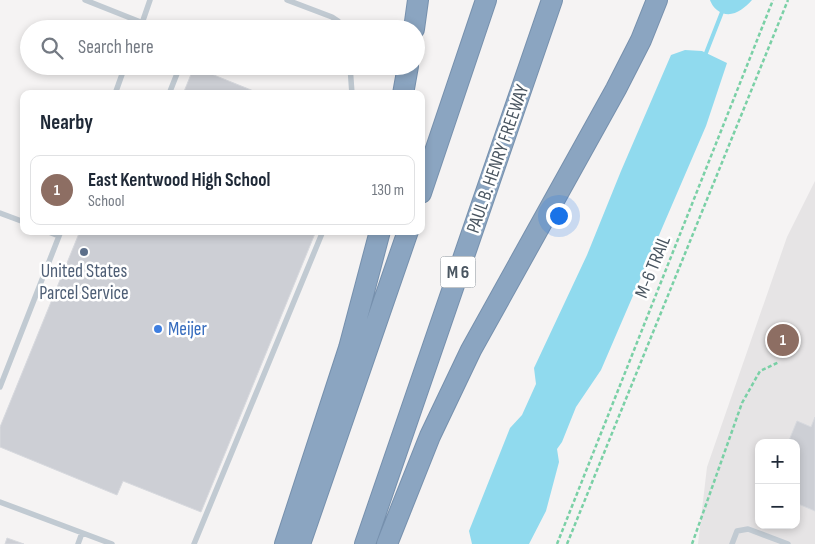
<!DOCTYPE html>
<meta charset="utf-8">
<style>
:root{--surface:#fff;--page:#f2f2f3;--text:#1f2937;--muted:#747a83;--line:#e0e1e3;--accent:#1a73e8}
body{margin:0;font-family:"Sofia Sans Condensed",sans-serif;background:var(--page);color:var(--text)}
.controls{position:absolute;right:15px;bottom:15px;display:grid;overflow:hidden;border-radius:10px;box-shadow:0 2px 8px #0003}
.controls button{width:45px;height:45px;display:grid;place-items:center;padding:0;border:0;border-bottom:1px solid var(--line);background:var(--surface);color:var(--text);font:25px sans-serif}
.you{position:absolute;left:558px;top:215px;width:18px;height:18px;margin:-12px;border:4px solid #fff;border-radius:50%;background:#1a73e8;box-shadow:0 0 0 8px #1a73e833}
.badge{display:grid;place-items:center;width:32px;height:32px;border-radius:50%;background:var(--accent);color:#fff;font-size:16px;font-weight:700}
.pin{position:absolute;translate:-50% -50%;border:2px solid #fff;box-shadow:0 1px 5px #0006}
.list{margin:0;padding:0;list-style:none}
h2{display:flex;justify-content:space-between;align-items:center;height:65px;margin:0;padding:0 20px;font-size:21px}
h2 small{font-size:16px;font-weight:400;color:var(--muted)}
.list li{display:grid;grid-template-columns:32px 1fr auto;gap:15px;align-items:center;box-sizing:border-box;height:70px;margin:0 10px 10px;padding:0 10px;border:1px solid var(--line);border-radius:10px}
.list b{display:block;font-size:19px;white-space:nowrap}
.list p{margin:0;font-size:16px;white-space:nowrap;color:var(--muted)}
.list em{font-size:16px;font-style:normal;color:var(--muted)}
.icon{flex:none;width:28px;height:28px;fill:none;stroke:currentColor;stroke-width:2;stroke-linecap:round;stroke-linejoin:round}
.map{position:relative;flex:none;width:815px;height:544px;overflow:hidden}
.search{position:absolute;background:var(--surface);box-shadow:0 2px 8px #0003;left:20px;top:20px;width:405px;height:55px;display:flex;align-items:center;gap:12px;box-sizing:border-box;padding:0 18px;border-radius:28px;color:var(--muted);font-size:19px}
.panel{position:absolute;background:var(--surface);box-shadow:0 2px 8px #0003;left:20px;top:90px;width:405px;height:145px;border-radius:10px}
.map>svg:first-child{display:block}
.education{fill:#e6e4e5;fill-rule:evenodd}
.water{fill:#90daee}
.lines{fill:none;stroke-linecap:round;stroke-linejoin:round}
.stream{stroke:#90daee;stroke-width:4}
.building{fill:#cdcfd5;stroke:#d7d9de}
.motorway-casing{stroke:#7690ad;stroke-width:22}
.path{stroke:#7ad0a6;stroke-width:2.5;stroke-dasharray:4 2.5;stroke-linecap:butt}
.service{stroke:#c1cad2;stroke-width:5.5}
.motorway{stroke:#8ba5c1;stroke-width:20}
.service-dot{fill:#5c6f8a;stroke:#fff;stroke-width:2}
.shop-dot{fill:#3f7fe0;stroke:#fff;stroke-width:2}
.labels{text-anchor:middle;dominant-baseline:central;stroke-width:5;stroke-linejoin:round;paint-order:stroke}
.shield{fill:#fff;stroke:#808990;stroke-width:1}
.shield-label{font-size:18px;font-weight:bold;fill:#4a5661}
.street-label{font-size:19px;fill:#4a5661;stroke:#fff}
.service-label{font-size:19px;fill:#4e5e75;stroke:#fff}
.shop-label{font-size:19px;fill:#366cbe;stroke:#fff;text-anchor:start}
</style>
<div class="map">
<svg width="815" height="544" viewBox="0 0 815 544">
<rect width="100%" height="100%" fill="#f5f3f3"/>
<path class="education" d="M 815,181 L 815,544 L 698,544 L 707,467 L 787,237 ZM 759,443 L 796,443 L 796,525 L 759,525 Z"/>
<path class="water" d="M 710,0 L 752,0 C 743,10 730,20 717,10 C 714,8 711,3 710,0 Z
M 685,50 L 702,51 L 727,63 L 706,126 L 601,370 L 576,407 L 562,442 L 557,449 L 559,462 L 546,511 L 529,544 L 472,544 L 469,531 L 510,428 L 522,415 L 536,384 L 534,368 L 587,255 L 621,171 L 671,55 Z"/>
<g class="lines">
<path class="stream" d="M 706,53 L 722,12"/>
</g>
<path class="building" d="M 194,67 L 261,94 L 183,94 Z
M 80,231 L 316,231 L 201,512 L 123,481 L 117,495 L 0,447 L 0,427 Z
M 815,417 L 815,511 L 796,503 L 798,493 L 796,492 L 796,443 L 788,443 L 797,421 L 811,427 Z
M 7,538 L 24,544 L 5,544 Z"/>
<g class="lines">
<g class="motorway-casing">
<path id="motorway" d="M 414,29 L 418,0
M 403,94 L 408,66
M 421,193 L 486,0
M 285,544 L 349,348 L 380,231
M 300,544 L 408,231
M 365,544 L 552,0
M 387,544 L 430,436 L 471,350 L 616,89 L 641,40 L 657,0"/>
</g>
<path class="path" d="M 557,544 L 773,0
M 567,544 L 788,0
M 692,544 L 742,403 L 760,371 L 779,362"/>
<path class="service" d="M 85,0 L 143,23
M 287,0 L 332,17 L 338,21 L 344,29
M 140,29 L 150,0
M 350,66 L 352,94
M 115,94 L 125,66
M 169,94 L 180,66
M 0,213 L 24,222
M 46,231 L 59,236
M 0,387 L 61,231
M 0,502 L 112,544
M 78,544 L 82,533
M 194,544 L 323,231
M 732,544 L 737,531 L 748,529 L 788,544"/>
<use href="#motorway" class="motorway"/>
</g>
<circle class="service-dot" cx="84" cy="252" r="5"/>
<circle class="shop-dot" cx="158" cy="329" r="5"/>
<g class="labels">
<rect class="shield" x="440.5" y="256.5" width="35" height="31" rx="4"/>
<g class="shield-label">
<text x="458" y="272">M 6</text>
</g>
<g class="street-label">
<text transform="translate(498 159) rotate(-71)">PAUL B. HENRY FREEWAY</text>
<text transform="translate(653 267) rotate(-68)">M-6 TRAIL</text>
</g>
<g class="service-label">
<text x="84" y="271">United States<tspan x="84" dy="22">Parcel Service</tspan></text>
</g>
<g class="shop-label">
<text x="168" y="329">Meijer</text>
</g>
</g>
</svg>
<div class="controls">
<button>+</button>
<button>−</button>
</div>
<div class="you"></div>
<div class="pin badge" style="left:783px;top:340px;background:#8d6e63">1</div>
<div class="search"><svg class="icon" aria-label="search" viewBox="0 0 24 24"><circle cx="10" cy="10" r="6"/><path d="M15 15l6 6"/></svg>Search here</div>
<section class="panel">
<h2>Nearby<small></small></h2>
<ul class="list">
<li><span class="badge" style="background:#8d6e63">1</span><div><b>East Kentwood High School</b><p>School</p></div><em>130 m</em></li>
</ul>
</section>
</div>
